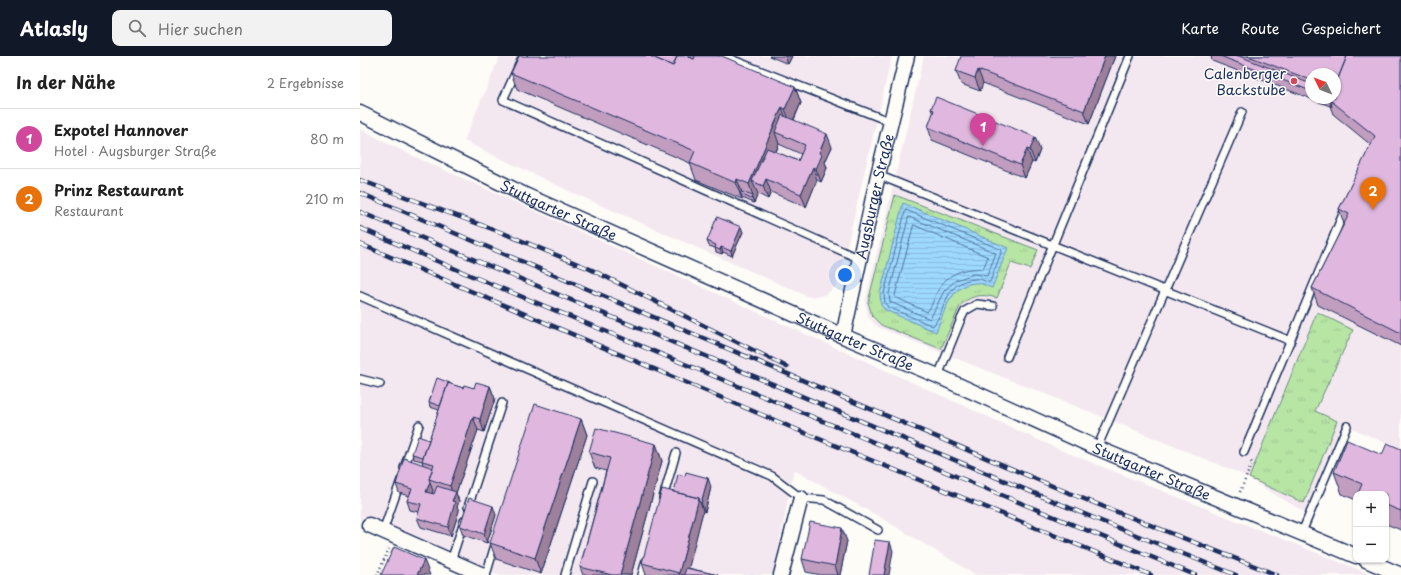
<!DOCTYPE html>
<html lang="de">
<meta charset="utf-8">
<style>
:root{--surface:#fff;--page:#f2f2f2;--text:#222;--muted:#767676;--line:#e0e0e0;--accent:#111827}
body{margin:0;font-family:"Playpen Sans",sans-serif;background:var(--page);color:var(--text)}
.controls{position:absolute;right:12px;bottom:12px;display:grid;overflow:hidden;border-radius:8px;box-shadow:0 1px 3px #0004}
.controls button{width:36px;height:36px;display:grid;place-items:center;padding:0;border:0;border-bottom:1px solid var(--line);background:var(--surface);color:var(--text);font:20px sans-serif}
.compass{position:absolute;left:945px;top:12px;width:36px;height:36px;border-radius:50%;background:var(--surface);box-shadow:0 1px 3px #0004;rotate:313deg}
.you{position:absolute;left:485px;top:219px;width:14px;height:14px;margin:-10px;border:3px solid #fff;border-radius:50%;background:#1a73e8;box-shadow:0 0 0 6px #1a73e833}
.badge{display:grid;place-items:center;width:26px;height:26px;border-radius:50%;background:var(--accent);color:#fff;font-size:13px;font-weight:700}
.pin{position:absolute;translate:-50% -33px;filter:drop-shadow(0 1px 2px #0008)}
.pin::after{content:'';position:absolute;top:21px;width:14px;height:12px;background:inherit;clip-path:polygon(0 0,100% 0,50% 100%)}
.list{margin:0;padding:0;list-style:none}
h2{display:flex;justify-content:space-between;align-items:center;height:52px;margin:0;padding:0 16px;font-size:17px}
h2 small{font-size:13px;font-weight:400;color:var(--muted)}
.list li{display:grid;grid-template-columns:26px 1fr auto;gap:12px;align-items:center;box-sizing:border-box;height:60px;padding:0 16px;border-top:1px solid var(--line)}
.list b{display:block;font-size:15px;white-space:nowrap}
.list p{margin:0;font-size:13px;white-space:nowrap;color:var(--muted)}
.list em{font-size:13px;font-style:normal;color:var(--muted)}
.icon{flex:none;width:22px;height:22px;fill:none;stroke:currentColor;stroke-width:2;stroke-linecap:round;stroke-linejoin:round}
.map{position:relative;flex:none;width:1041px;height:519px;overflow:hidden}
header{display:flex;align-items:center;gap:24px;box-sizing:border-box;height:56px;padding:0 20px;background:var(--accent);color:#fff}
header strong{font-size:19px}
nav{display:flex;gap:22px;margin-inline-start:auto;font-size:14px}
.search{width:280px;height:36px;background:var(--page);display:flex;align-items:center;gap:10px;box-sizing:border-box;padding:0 14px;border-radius:8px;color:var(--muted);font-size:15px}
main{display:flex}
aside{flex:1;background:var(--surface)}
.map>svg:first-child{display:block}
.built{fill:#f4e8f0;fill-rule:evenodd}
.grass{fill:url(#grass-tufts);stroke:#698a81}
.water{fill:url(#water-rules);stroke:#6994bd}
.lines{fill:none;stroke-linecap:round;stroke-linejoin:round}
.shore{stroke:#4f739e;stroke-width:1}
.lane-casing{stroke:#1b2f5e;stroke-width:10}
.street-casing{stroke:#1b2f5e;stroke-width:17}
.path{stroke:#1b2f5e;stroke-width:2.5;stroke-dasharray:1 3;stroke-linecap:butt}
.lane{stroke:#fdfcf7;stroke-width:7}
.street{stroke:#fdfcf7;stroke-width:14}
.rail-casing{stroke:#1b2f5e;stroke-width:4.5}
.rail{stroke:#fdfcf7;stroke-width:3;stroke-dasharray:9;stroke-linecap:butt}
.wall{fill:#c19ec0;stroke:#1b2f5e;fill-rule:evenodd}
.shaded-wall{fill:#9d819c;stroke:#1b2f5e}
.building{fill:#e0b8df;stroke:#1b2f5e}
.poi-dot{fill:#d1495b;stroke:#fdfcf7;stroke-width:1.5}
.labels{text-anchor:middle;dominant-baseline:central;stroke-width:3;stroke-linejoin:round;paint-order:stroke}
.poi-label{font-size:14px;fill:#1b2f5e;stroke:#fdfcf7;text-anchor:end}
.street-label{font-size:14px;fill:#1b2f5e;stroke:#fdfcf7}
</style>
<header>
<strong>Atlasly</strong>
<div class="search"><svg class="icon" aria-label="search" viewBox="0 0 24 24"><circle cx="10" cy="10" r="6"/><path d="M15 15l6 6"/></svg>Hier suchen</div>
<nav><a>Karte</a><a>Route</a><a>Gespeichert</a></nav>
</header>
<main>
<aside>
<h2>In der Nähe<small>2 Ergebnisse</small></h2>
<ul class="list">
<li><span class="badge" style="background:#d1479c">1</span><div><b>Expotel Hannover</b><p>Hotel · Augsburger Straße</p></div><em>80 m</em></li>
<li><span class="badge" style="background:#e8710a">2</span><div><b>Prinz Restaurant</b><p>Restaurant</p></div><em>210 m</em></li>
</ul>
</aside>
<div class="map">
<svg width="1041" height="519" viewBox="0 0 1041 519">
<defs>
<pattern id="grass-tufts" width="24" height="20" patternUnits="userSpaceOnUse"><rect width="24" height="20" fill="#b7e5a4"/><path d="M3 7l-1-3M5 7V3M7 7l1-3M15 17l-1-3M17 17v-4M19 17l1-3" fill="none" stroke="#9dc590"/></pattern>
<pattern id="water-rules" width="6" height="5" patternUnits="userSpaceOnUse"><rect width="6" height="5" fill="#9dd8fd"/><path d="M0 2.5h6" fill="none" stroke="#87badb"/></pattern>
</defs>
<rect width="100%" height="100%" fill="#fdfcf7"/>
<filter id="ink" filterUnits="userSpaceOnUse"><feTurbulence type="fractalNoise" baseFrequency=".025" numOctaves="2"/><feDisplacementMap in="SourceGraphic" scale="8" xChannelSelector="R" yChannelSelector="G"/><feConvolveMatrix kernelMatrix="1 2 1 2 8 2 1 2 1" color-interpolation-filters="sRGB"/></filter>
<g filter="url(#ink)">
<path class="built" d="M 140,0 L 532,0 L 479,224 L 475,231 L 465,239 L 449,241 L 213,137 L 104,85 Z
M 564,0 L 1041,0 L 1041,394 L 987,370 L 949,459 L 879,417 L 750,364 L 518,271 L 509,262 L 505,247 ZM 951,18 L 975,18 L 975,42 L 951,42 Z
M 0,73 L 47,97 L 703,395 L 1012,519 L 616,519 L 518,460 L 434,414 L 413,519 L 137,519 L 3,460 L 0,467 Z"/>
<path class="grass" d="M 535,139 L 678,194 L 670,213 L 651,207 L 637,242 C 622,238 612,238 600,250 L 581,293 L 521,269 L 512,260 L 508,246 Z
M 957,256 L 993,274 L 955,355 L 977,365 L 944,447 L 889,422 Z"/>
<path class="water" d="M 543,147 L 648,192 L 632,232 C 627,230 619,226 614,227 C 590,230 584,257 576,276 L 525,254 L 521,249 L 520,238 Z"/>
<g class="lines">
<path class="shore" d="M 546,154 L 642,194 L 630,226 C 625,226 620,222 615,223 C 584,225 587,253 573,270 L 528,251 L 525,247 L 524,238 Z
M 549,161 L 636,197 L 627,220 L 614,218 L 596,224 L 584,235 L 570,263 L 530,246 L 529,238 Z
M 554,169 L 628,201 L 623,213 C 607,211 587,217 579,233 C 574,240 573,249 567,256 L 535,241 Z"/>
<g class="lane-casing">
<path id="lane" d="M 163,0 L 143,44 L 500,203
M 363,0 L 531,66
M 518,119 L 931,285
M 0,240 L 412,420 L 441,442 L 464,444 L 518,474
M 647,301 L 770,0
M 578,320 L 601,263 L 605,255 L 617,248 L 633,250
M 0,323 L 20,328
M 737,392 L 882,56
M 884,396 L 985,153
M 44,412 L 59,369
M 303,442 L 316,397
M 108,451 L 142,347
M 23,475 L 41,424
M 942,476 L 987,370
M 91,505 L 104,465
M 126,519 L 135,489
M 205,519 L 233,425
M 282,519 L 286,504"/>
</g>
<g class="street-casing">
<g id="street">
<path id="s1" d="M 0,57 L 167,140 L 483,280 L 578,320 L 737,392 L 996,500"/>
<path id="s2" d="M 483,280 L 518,119 L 547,0"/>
<path d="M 9,469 L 123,519"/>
<path d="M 1006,504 L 1041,519"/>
<path d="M 421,519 L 441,442"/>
</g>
</g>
<path class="path" d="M 880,436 L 892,407 L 890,404
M 17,519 L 29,493"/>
<use href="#lane" class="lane"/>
<use href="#street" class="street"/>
<g class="rail-casing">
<path id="rail" d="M 0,124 L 143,177 L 230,213 L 427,311
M 0,137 L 709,437 L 917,519
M 0,156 L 741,465 L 876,519
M 0,172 L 119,223 L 835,519
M 0,188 L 440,375 L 791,519"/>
</g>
<use href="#rail" class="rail"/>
</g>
<path class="wall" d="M 409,0 L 432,0 L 428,8 Z
M 755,0 L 729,68 L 623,27 L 620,35 L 601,28 L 596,15 Z
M 851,0 L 1041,0 L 1041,290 L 958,249 L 952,232 L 984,168 L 979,153 L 1011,89 L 973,58 L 970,50 L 852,5 ZM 951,18 L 975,18 L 975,42 L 951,42 Z
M 151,17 L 435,31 L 441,47 L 434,64 L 472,91 L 465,106 L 467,112 L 461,126 L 457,124 L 446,151 L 411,136 L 408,143 L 398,138 L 394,147 L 382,142 L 382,143 L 336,124 L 330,107 L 157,33 ZM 419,88 L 441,98 L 438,105 L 416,96 Z
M 571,53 L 680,94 L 675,107 L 672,106 L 665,122 L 572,84 L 568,71 L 573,58 Z
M 383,176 L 372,200 L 363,196 L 362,198 L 356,196 L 355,192 L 349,190 L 347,185 Z
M 90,328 L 103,332 L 114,332 L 130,330 L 135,343 L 124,376 L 118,374 L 96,437 L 99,445 L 97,451 L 99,455 L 91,480 L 61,471 L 57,462 L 59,456 L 50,454 L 47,445 L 49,440 L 39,437 L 36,428 L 63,408 L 62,405 L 54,403 L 52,398 L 69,384 L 79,354 L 70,351 L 69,346 Z
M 221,363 L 227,379 L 181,518 L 136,503 L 130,487 Z
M 296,388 L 302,405 L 271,519 L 223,519 L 220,511 L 246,415 L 235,412 L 229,396 Z
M 1041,393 L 1041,474 L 1026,468 L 1026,438 L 996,438 L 996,444 L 982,438 L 974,416 Z
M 351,431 L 345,456 L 343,455 L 328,512 L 358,519 L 286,519 L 282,507 L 314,436 Z
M 136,459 L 127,487 L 103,479 L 100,470 Z
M 487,485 L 480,519 L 461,519 L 446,516 L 442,503 Z"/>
<path class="shaded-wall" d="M 425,0 L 432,0 L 428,8 Z
M 745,0 L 755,0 L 729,68 L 724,55 Z
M 618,14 L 623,27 L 620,35 L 615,22 Z
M 435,31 L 441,47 L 431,69 L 425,53 Z
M 422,51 L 428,68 L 415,76 L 419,88 L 402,129 L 392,125 L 398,138 L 394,147 L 392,143 L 393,140 L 389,128 Z
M 467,78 L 472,91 L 465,106 L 467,112 L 461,126 L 456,113 L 459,97 Z
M 675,81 L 680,94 L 675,107 L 670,94 Z
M 667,93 L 672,106 L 665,122 L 660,109 Z
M 453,111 L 457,124 L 446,151 L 441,138 Z
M 377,123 L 383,139 L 380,138 L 382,142 L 382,143 L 376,127 Z
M 406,123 L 411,136 L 408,143 L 403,130 Z
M 381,171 L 383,176 L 372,200 L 371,195 Z
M 361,191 L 363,196 L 362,198 L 360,194 Z
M 130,330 L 135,343 L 124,376 L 120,363 Z
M 113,361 L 118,374 L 96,437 L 99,445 L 97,451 L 99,455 L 91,480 L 88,471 L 92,445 L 94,442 L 90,430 Z
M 221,363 L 227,379 L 181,518 L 175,502 Z
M 296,388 L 302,405 L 271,519 L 260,519 Z
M 348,422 L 351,431 L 345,456 L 341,447 Z
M 70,426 L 73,435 L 69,445 L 66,436 Z
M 339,442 L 343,455 L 327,519 L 320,519 L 319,517 Z
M 133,450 L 136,459 L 127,487 L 124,478 Z
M 482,472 L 487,485 L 480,519 L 478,519 L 475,510 Z
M 530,486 L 533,495 L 529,519 L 524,519 Z
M 64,504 L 70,519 L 57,519 Z"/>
<path class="building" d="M 159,0 L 290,0 L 313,10 L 317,0 L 327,0 L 334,3 L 335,0 L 362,0 L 435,31 L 425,53 L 422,51 L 389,128 L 377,123 L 376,127 L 330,107 L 335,95 L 151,17 Z
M 290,0 L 317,0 L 313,10 Z
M 327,0 L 335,0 L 334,3 Z
M 601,0 L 745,0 L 724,55 L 618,14 L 615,22 L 596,15 Z
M 860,0 L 879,0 L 951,28 L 951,35 Z
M 888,0 L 987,0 L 975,30 L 975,18 L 951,18 L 951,24 Z
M 987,0 L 1041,0 L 1041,277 L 952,232 L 989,158 L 979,153 L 1015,80 L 970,44 L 970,42 L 975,42 L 975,30 Z
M 576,41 L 675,81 L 670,94 L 667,93 L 660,109 L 568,71 L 574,54 L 571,53 Z
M 971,46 L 972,51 L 970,49 Z
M 422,59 L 467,78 L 459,97 L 462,99 L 456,113 L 453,111 L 441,138 L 406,123 L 403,130 L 392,125 L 407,92 L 438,105 L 445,89 L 415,76 Z
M 381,136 L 393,140 L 392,143 L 380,138 Z
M 357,161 L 381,171 L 371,195 L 361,191 L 360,194 L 355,192 L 356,189 L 347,185 Z
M 77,322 L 90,327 L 90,328 L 88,327 L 80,350 L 69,346 Z
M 116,326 L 130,330 L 120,363 L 113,361 L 90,430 L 69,423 L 74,408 L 62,405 L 88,327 L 103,332 L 104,329 L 114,332 Z
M 175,348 L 221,363 L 175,502 L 130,487 Z
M 236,372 L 296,388 L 260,519 L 252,519 L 220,511 L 250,402 L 229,396 Z
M 58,380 L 69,384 L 63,401 L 52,398 Z
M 987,384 L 1022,399 L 1027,387 L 1041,393 L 1041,455 L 1026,449 L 1026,438 L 998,438 L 1002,428 L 974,416 Z
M 44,402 L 73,412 L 69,423 L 70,426 L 66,436 L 74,438 L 77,430 L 96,436 L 92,445 L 95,446 L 88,471 L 57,462 L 61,448 L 47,445 L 52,433 L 36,428 Z
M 326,416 L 348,422 L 341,447 L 340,447 L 339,442 L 314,436 L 318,418 L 325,420 Z
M 302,433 L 339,442 L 319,517 L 282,507 Z
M 109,442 L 133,450 L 124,478 L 100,470 Z
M 450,466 L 482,472 L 475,510 L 442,503 Z
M 515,484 L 530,486 L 524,519 L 509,519 Z
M 34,491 L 64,504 L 57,519 L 21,519 Z
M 326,512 L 358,519 L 324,519 Z"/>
</g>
<circle class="poi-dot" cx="934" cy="25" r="4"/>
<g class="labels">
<g class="poi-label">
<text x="926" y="17">Calenberger<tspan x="926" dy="16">Backstube</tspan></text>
</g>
<g class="street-label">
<text stroke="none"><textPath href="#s2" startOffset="143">Augsburger Straße</textPath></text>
<text stroke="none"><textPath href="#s1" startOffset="221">Stuttgarter Straße</textPath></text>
<text stroke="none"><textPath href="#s1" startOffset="545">Stuttgarter Straße</textPath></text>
<text stroke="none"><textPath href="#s1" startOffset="869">Stuttgarter Straße</textPath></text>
</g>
</g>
</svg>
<div class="controls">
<button>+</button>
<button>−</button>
</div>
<svg class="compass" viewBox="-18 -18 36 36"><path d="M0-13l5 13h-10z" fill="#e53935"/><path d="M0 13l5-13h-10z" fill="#767676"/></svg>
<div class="you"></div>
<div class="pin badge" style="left:623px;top:90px;background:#d1479c">1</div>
<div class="pin badge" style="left:1013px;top:154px;background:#e8710a">2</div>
</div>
</main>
